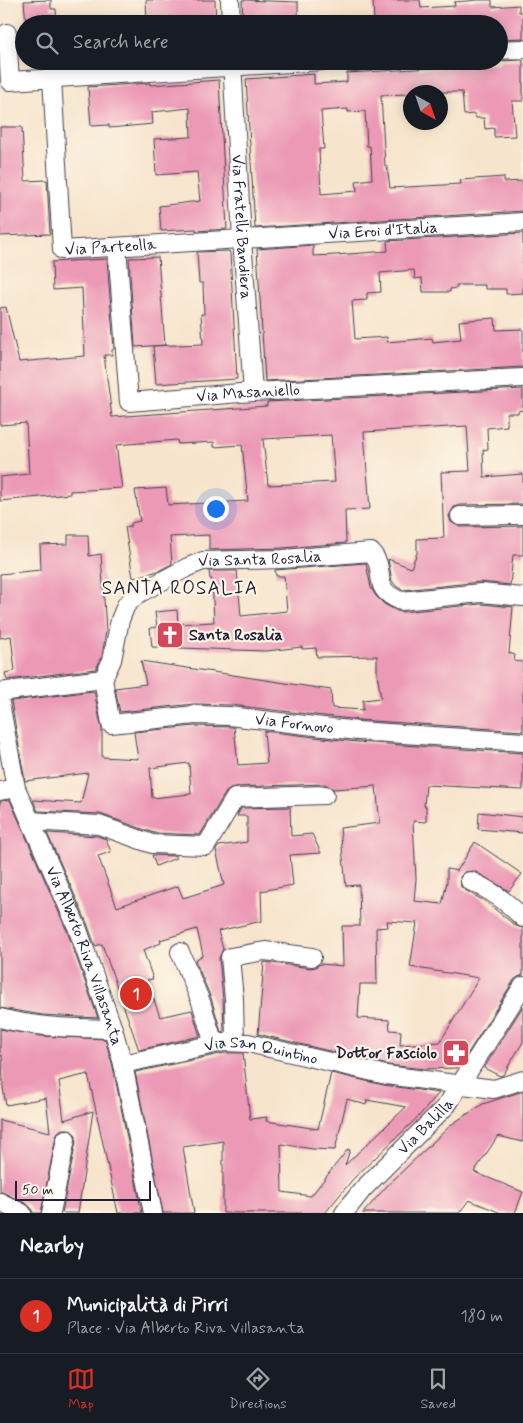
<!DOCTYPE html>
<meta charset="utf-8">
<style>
:root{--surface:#171b24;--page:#242831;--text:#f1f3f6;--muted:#9ea1a6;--line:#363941;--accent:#d93025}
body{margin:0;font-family:Mynerve,sans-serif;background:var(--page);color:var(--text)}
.compass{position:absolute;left:403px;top:85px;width:45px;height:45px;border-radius:50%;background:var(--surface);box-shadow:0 2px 12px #0003;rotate:140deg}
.scale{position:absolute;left:15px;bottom:12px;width:136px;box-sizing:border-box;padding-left:5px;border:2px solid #22223b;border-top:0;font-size:14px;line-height:18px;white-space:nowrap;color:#22223b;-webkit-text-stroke:4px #fcf5e5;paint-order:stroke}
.you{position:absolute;left:215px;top:508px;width:18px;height:18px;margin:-12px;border:4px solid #fff;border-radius:50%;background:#1a73e8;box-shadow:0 0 0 8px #1a73e833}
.badge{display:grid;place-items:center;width:32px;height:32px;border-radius:50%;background:var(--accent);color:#fff;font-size:16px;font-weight:700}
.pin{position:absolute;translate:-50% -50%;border:2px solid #fff;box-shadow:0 1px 5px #0006}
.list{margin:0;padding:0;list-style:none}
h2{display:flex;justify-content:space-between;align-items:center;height:65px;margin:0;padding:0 20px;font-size:21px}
h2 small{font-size:16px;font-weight:400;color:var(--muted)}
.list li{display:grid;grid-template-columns:32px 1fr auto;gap:15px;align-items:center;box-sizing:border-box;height:75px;padding:0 20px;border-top:1px solid var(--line)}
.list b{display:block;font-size:19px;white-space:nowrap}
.list p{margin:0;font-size:16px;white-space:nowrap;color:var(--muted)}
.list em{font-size:16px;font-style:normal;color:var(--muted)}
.icon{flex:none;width:28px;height:28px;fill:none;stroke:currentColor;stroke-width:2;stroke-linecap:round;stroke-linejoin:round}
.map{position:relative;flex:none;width:523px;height:1213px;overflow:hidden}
.search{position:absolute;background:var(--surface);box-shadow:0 2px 12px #0003;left:15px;right:15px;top:15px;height:55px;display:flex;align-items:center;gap:12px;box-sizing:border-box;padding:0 18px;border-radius:28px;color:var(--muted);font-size:19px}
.sheet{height:140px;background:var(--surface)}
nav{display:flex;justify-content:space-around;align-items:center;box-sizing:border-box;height:70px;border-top:1px solid var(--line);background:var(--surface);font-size:14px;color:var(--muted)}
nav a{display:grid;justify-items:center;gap:2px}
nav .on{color:var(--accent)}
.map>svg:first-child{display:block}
.building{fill:#ec99b6;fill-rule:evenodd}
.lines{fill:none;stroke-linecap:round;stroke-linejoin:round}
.minor-casing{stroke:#423f51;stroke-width:20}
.minor{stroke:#fff;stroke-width:18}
.labels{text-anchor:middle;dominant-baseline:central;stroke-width:4.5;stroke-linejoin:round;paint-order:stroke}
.street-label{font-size:16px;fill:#22223b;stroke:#fcf5e5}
.poi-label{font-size:16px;font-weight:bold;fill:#22223b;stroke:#fcf5e5;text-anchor:start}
.quarter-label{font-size:19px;letter-spacing:1px;fill:#22223b;stroke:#fcf5e5}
</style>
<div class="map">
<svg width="523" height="1213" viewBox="0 0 523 1213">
<rect width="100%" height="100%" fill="#fcf5e5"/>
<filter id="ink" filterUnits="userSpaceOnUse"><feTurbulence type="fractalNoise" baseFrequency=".02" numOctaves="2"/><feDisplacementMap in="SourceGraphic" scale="10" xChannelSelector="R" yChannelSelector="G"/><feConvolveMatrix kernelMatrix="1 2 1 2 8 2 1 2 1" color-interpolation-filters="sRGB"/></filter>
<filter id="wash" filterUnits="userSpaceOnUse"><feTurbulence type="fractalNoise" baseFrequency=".0096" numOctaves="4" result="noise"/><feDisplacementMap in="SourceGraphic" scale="20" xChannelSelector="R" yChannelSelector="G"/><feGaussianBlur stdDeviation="1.12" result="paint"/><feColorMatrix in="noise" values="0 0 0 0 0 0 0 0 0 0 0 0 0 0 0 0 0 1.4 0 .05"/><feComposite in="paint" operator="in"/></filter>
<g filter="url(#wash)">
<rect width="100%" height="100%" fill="#f7e4cc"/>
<g id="blocks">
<path class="building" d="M 51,0 L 51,9 L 56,9 L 57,24 L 26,24 L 24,1 Z
M 146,0 L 215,0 L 216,23 L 172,24 L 171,19 L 147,22 Z
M 242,0 L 298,2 L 298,24 L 243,24 Z
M 373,0 L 420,0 L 421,8 L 455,6 L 454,2 L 478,0 L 492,0 L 492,7 L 519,5 L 519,12 L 523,12 L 523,38 L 499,39 L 499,24 L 374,24 Z
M 523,60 L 523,101 L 512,101 L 515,136 L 494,137 L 494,128 L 485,129 L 484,118 L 476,118 L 475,114 L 464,115 L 462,92 L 410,92 L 410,94 L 381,95 L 385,166 L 387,166 L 390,188 L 461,184 L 460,180 L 504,177 L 504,182 L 523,181 L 523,211 L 255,228 L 246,79 L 314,74 L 314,84 L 347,82 L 347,73 L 499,64 L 499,61 ZM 348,109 L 348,112 L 365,111 L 367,146 L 370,146 L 372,179 L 356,181 L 357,191 L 321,194 L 319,149 L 324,149 L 321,111 Z
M 86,61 L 149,61 L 86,65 Z
M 219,80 L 227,229 L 196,231 L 196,229 L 161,231 L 159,206 L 200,201 L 197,172 L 156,175 L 154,139 L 191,137 L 190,108 L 152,112 L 153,124 L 109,128 L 109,125 L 91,126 L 88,87 L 150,83 L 150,85 Z
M 0,127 L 22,127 L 25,181 L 47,180 L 50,234 L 0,236 Z
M 523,233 L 523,293 L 506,294 L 506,289 L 485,289 L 485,285 L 456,285 L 457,288 L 450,289 L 450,292 L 423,292 L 422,278 L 415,279 L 414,270 L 380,273 L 381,292 L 367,293 L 367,300 L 352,301 L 355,339 L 387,337 L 387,342 L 432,338 L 433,342 L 461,339 L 459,321 L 482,319 L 495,318 L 496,330 L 523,329 L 523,367 L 265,381 L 257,249 L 313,245 L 313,256 L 336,255 L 388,251 L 387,241 Z
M 228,251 L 230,252 L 237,379 L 156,384 L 153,346 L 203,344 L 201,314 L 204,314 L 203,283 L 199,283 L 197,252 Z
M 158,257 L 165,345 L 135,347 L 129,258 Z
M 107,259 L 114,349 L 112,350 L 112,355 L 104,355 L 112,417 L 267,406 L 267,402 L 523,389 L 523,410 L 518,411 L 518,413 L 507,413 L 507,426 L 487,428 L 488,449 L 483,450 L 484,477 L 523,474 L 523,504 L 460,505 L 454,507 L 449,516 L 451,522 L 460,527 L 523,526 L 523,555 L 513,555 L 510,585 L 480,582 L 403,590 L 397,587 L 392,581 L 388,559 L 411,568 L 417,553 L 417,539 L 444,538 L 441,472 L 470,471 L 467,426 L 364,432 L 370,509 L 345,510 L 346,543 L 282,548 L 209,550 L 209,535 L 170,537 L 172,564 L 158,571 L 133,578 L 125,527 L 131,526 L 131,523 L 140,521 L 135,490 L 166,488 L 168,505 L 248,501 L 242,445 L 214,447 L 214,442 L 178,444 L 177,440 L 116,445 L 122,488 L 70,491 L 70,494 L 0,501 L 0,477 L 29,474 L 26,423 L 0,425 L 0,308 L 6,307 L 19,362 L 85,356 L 82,288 L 53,290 L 52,262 ZM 331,435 L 335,482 L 268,485 L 263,439 Z
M 68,535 L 88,535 L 89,556 L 101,554 L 106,631 L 102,657 L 96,669 L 7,680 L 5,673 L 15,671 L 11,636 L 0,638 L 0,574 L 41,570 L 40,545 L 68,544 Z
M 366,563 L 371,588 L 376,596 L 384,604 L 397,611 L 402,612 L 481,604 L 513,607 L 509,653 L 515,655 L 514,661 L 523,662 L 523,731 L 359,720 L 231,705 L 194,704 L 120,712 L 115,688 L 146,684 L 141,661 L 331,690 L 332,708 L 363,710 L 363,700 L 381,698 L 377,674 L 377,656 L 317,657 L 316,648 L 302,649 L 302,647 L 266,651 L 152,647 L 150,628 L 157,627 L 155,612 L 177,610 L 178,624 L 214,622 L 212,579 L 210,579 L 209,571 L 237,571 L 241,616 L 287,611 L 284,576 L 276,576 L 275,570 Z
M 94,691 L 102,730 L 102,757 L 138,759 L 134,732 L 195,726 L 234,727 L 238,765 L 267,763 L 264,731 L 357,742 L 523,753 L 523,790 L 426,785 L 424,806 L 426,806 L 426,822 L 413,821 L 416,879 L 414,901 L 442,904 L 447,882 L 447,869 L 457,871 L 475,842 L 522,874 L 509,891 L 474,871 L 464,872 L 460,877 L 461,887 L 465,890 L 486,902 L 516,926 L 523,928 L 523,975 L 518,977 L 514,980 L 465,1058 L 456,1068 L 425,1069 L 388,1065 L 258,1034 L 264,962 L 311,968 L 316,967 L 320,964 L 343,966 L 342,926 L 360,926 L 359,885 L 346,886 L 340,828 L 380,823 L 376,786 L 333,789 L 325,784 L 234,787 L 226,792 L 200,835 L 154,833 L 100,814 L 38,811 L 33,800 L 81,803 L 88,773 L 25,781 L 11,701 ZM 189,763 L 191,794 L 152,798 L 150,768 ZM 387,921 L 417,923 L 410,967 L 479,978 L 440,1042 L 400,1045 L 401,1031 L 390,1030 L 389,1020 L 358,1018 L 360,984 L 377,984 L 376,928 L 388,927 Z
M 10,800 L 67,931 L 98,1018 L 43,1015 L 0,1008 L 0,801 Z
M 290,807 L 291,836 L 312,834 L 321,853 L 290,855 L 293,885 L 261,891 L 262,921 L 218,931 L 223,949 L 219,958 L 223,1000 L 224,1031 L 221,1032 L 211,998 L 195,960 L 203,955 L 197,929 L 160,940 L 161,943 L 143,950 L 153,979 L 147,980 L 160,1017 L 192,1010 L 200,1036 L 139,1050 L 102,944 L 95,946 L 87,923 L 47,833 L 97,836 L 106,839 L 111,852 L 98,856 L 117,907 L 178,886 L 183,898 L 224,885 L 216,850 L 219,846 L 247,842 L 247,816 L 237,816 L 241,808 Z
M 479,812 L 523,817 L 523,833 L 478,829 Z
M 152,855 L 176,856 L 176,858 L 156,866 Z
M 523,1006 L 523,1042 L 503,1075 L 500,1076 L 484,1068 Z
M 0,1029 L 41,1036 L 105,1039 L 113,1067 L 142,1213 L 118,1213 L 88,1074 L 59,1081 L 64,1120 L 93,1111 L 78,1213 L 62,1213 L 76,1141 L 76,1135 L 69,1129 L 62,1129 L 58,1132 L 56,1137 L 41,1213 L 33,1213 L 31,1208 L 27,1204 L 0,1191 L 0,1120 L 50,1132 L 46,1098 L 6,1105 L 3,1088 L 2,1055 L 0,1056 Z
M 225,1053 L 243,1053 L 250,1119 L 267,1117 L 266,1121 L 318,1129 L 331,1073 L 384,1085 L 439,1093 L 419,1116 L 353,1179 L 325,1213 L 223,1213 L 223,1141 L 183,1147 L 194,1213 L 163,1213 L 135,1072 ZM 347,1099 L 366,1105 L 367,1100 L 406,1107 L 345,1165 L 350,1150 L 348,1149 L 311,1196 L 282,1192 L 281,1144 L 313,1149 L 335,1150 Z
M 523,1091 L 523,1142 L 498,1136 L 474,1172 L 523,1192 L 515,1213 L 501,1213 L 469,1200 L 459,1213 L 363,1213 L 387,1186 L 452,1124 L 483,1104 Z"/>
</g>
</g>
<g filter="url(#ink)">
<use href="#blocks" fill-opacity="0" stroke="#423f51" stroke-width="1"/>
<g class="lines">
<g class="minor-casing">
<g id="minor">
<path d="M 230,0 L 231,24"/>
<path d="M 7,33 L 10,81 L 322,61"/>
<path d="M 499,50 L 523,49"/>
<path id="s1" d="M 232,61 L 242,239 L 253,392"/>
<path id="s2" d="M 52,78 L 62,250 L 523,222"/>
<path id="s3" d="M 117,247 L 129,402 L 253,392 L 523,378"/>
<path d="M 460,516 L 523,515"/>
<path id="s4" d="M 103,679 L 112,660 L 120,620 L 126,605 L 138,594 L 188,567 L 203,561 L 283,559 L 371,552 C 389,572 368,588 401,601 L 481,593 L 523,597"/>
<path id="s5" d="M 103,679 L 111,724 L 195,715 L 229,716 L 358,731 L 523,742"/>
<path d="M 0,692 L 103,679"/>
<path id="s6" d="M 0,703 L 16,788 L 77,927 L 113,1029 L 123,1064 L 153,1213"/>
<path d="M 0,791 L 16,788"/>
<path d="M 30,821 L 99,825 L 152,844 L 206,846 L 235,798 L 325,795"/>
<path d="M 470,881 C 492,891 506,901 523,918"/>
<path d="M 180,952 L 201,1002 L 214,1044"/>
<path d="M 0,1018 C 37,1028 75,1028 113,1029"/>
<path d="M 235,1042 L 234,999 L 230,957 L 265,951 L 312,957"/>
<path id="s7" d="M 123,1064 L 224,1042 L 248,1043 L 386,1075 L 494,1089 L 523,1080"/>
<path d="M 0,1202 L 22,1213"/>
<path d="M 51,1213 L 66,1139"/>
<path id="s8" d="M 344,1213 L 363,1189 L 447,1105 L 523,986"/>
</g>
</g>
<use href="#minor" class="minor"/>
</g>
</g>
<defs>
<g id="church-square" transform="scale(1.4375)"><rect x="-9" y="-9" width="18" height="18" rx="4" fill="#d1495b" stroke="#fcf5e5"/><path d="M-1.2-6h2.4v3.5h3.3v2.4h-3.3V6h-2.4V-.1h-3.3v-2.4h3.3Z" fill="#fff"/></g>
<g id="pharmacy-square" transform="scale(1.4375)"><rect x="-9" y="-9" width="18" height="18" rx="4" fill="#d1495b" stroke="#fcf5e5"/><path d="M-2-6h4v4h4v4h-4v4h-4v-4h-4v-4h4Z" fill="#fff"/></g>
</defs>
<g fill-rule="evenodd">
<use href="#church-square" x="170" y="635"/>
<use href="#pharmacy-square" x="456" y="1053"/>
</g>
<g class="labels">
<g class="street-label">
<text stroke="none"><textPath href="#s1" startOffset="166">Via Fratelli Bandiera</textPath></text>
<text stroke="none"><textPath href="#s2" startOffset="494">Via Eroi d'Italia</textPath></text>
<text stroke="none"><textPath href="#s2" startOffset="221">Via Parteolla</textPath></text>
<text stroke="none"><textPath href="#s3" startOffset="275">Via Masaniello</textPath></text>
<text stroke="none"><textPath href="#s4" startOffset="224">Via Santa Rosalia</textPath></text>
<text stroke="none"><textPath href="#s5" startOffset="230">Via Fornovo</textPath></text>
<text stroke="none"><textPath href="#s6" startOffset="268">Via Alberto Riva Villasanta</textPath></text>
<text stroke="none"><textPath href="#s7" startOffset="141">Via San Quintino</textPath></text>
<text stroke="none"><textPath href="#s8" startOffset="119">Via Balilla</textPath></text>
</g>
<g class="poi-label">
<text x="189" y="635">Santa Rosalia</text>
<text x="437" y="1053" text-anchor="end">Dottor Fasciolo</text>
</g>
<g class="quarter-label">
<text x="180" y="588">SANTA ROSALIA</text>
</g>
</g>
</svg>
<svg class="compass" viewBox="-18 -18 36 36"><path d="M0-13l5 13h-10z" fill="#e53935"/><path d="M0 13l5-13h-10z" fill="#9ea1a6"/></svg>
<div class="scale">50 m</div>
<div class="you"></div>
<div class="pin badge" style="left:136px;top:994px">1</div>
<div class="search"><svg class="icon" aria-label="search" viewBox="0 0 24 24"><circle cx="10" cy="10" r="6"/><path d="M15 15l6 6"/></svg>Search here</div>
</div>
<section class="sheet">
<h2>Nearby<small></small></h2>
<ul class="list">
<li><span class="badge">1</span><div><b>Municipalità di Pirri</b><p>Place · Via Alberto Riva Villasanta</p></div><em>180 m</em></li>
</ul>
</section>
<nav>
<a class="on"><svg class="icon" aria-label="map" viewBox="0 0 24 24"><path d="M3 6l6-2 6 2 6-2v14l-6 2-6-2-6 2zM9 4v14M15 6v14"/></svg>Map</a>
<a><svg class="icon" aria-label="directions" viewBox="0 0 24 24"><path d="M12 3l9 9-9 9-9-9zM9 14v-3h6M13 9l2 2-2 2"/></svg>Directions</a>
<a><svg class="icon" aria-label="saved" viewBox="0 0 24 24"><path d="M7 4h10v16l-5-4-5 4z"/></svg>Saved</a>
</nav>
